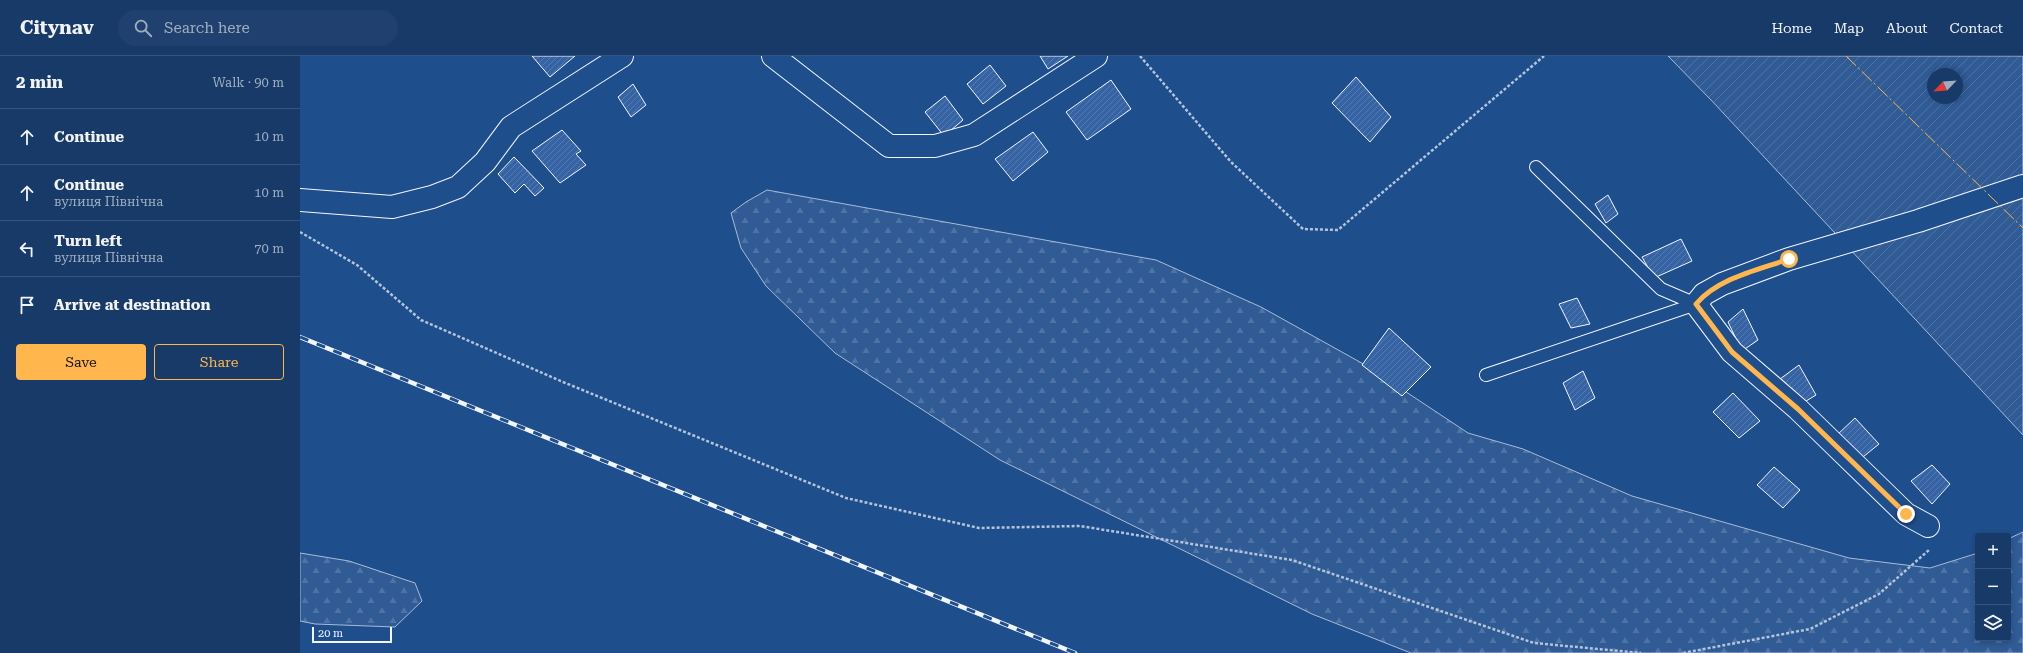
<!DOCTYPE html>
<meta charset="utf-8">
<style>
:root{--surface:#173a69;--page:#20416f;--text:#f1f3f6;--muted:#9eadc0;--line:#36547d;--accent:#ffb74d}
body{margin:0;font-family:"Roboto Serif",serif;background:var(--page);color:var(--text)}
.controls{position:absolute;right:12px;bottom:12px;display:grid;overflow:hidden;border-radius:4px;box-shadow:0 2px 6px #0003}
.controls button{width:36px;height:36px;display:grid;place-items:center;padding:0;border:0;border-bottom:1px solid var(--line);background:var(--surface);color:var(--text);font:20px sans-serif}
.compass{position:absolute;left:1627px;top:12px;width:36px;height:36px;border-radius:50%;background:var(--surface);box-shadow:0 2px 6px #0003;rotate:245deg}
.scale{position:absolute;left:12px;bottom:10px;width:80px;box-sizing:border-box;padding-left:4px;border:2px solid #f2f6ff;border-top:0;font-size:11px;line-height:14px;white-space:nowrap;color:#f2f6ff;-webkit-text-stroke:3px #1f4e8c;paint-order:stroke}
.stop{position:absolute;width:12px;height:12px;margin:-9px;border:3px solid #ffb74d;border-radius:50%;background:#fff}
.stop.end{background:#ffb74d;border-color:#fff;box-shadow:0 1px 4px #0008}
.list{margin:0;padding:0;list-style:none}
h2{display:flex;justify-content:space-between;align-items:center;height:52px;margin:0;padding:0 16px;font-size:17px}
h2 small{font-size:13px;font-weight:400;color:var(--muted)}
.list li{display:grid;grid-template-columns:26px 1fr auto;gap:12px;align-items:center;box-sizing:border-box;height:56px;padding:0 16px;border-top:1px solid var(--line)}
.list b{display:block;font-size:15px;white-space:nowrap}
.list p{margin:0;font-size:13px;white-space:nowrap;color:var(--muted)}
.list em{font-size:13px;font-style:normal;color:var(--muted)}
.actions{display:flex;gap:8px;padding:12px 16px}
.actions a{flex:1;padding:9px 0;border:1px solid var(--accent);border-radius:4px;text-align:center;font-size:14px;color:var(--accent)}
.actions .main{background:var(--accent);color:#111}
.icon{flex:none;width:22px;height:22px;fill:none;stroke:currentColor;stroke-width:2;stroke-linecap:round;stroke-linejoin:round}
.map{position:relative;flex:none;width:1723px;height:597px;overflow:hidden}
header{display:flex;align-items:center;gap:24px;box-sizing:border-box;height:56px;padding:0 20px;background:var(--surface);border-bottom:1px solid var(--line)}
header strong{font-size:19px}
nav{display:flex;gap:22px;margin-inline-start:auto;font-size:14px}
.search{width:280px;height:36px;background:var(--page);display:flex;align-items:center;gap:10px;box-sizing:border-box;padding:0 14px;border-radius:22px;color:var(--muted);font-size:15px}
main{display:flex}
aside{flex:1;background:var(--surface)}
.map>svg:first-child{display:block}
.forest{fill:url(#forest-firs);stroke:#a8bbd7}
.garden{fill:url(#garden-furrows);stroke:#a8bbd7;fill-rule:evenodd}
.building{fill:url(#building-hatch);stroke:#f2f6ff}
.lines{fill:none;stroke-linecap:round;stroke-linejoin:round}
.service-casing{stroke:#f2f6ff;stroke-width:14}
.minor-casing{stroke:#f2f6ff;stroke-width:24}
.path{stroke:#b3c4dc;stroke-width:2.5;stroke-dasharray:3 2;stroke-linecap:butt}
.service{stroke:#1f4e8c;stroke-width:12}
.minor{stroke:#1f4e8c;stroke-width:22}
.rail-casing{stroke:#f2f6ff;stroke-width:4.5}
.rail{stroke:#1f4e8c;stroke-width:3;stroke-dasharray:9;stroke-linecap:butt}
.power{stroke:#ffb74d;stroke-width:1;stroke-dasharray:14 3 2 3;stroke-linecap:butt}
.route{stroke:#ffb74d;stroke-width:5}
</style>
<header>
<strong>Citynav</strong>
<div class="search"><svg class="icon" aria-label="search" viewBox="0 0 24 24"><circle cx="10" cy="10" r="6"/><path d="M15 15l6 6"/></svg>Search here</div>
<nav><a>Home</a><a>Map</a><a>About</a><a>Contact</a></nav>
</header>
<main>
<aside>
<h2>2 min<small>Walk · 90 m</small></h2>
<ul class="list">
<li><svg class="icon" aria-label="ahead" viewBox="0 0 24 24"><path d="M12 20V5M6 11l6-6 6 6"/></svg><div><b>Continue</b></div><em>10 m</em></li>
<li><svg class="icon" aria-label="ahead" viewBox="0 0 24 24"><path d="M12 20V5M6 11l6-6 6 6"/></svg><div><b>Continue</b><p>вулиця Північна</p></div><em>10 m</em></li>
<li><svg class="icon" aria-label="left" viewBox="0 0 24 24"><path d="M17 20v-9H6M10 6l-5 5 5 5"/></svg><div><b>Turn left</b><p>вулиця Північна</p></div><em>70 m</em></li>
<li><svg class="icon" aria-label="arrive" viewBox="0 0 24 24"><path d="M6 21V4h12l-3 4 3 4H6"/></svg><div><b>Arrive at destination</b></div></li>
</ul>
<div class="actions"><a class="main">Save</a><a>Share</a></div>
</aside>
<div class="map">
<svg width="1723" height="597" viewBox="0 0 1723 597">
<defs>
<pattern id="forest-firs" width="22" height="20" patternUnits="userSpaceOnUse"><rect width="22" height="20" fill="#305b95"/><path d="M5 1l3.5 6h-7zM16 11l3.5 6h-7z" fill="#4e73a5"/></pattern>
<pattern id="garden-furrows" width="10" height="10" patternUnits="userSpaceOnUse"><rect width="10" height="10" fill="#305b95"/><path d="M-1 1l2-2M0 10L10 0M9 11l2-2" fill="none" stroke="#4e73a5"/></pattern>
<pattern id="building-hatch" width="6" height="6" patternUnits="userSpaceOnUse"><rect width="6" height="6" fill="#3563a3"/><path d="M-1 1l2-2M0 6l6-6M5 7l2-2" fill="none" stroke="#537ab1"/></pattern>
</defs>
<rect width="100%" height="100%" fill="#1f4e8c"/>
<path class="forest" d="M 467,134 L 856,204 L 961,251 L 1067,310 L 1168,377 L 1223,393 L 1332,440 L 1549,502 L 1630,512 L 1678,497 L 1678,582 L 1708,582 L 1708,483 L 1723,476 L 1723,597 L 1111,597 L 1012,558 L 700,404 L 535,297 L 466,230 L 441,192 L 431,157 L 446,146 Z
M 0,497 L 49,505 L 115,527 L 122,545 L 95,571 L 15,568 L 0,565 Z"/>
<path class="garden" d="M 1368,0 L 1723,0 L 1723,379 L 1412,45 ZM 1633,18 L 1657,18 L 1657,42 L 1633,42 Z"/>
<path class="building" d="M 232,0 L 275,0 L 250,21 Z
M 740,0 L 768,0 L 748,13 Z
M 690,9 L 706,30 L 683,48 L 667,28 Z
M 1056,21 L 1091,61 L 1070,86 L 1032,47 Z
M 811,24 L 831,53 L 787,84 L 766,56 Z
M 333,28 L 346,49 L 331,61 L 318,41 Z
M 645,40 L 663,64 L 644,80 L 625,56 Z
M 262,74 L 281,95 L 276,98 L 286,109 L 260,127 L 232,95 Z
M 733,76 L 748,96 L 713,125 L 695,103 Z
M 214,101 L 244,132 L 235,140 L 224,128 L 215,137 L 198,118 Z
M 1308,139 L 1318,158 L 1306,167 L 1295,148 Z
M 1381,183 L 1392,205 L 1354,222 L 1342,201 Z
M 1277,242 L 1290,268 L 1271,272 L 1259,248 Z
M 1443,253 L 1458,284 L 1442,295 L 1428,266 Z
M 1089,272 L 1131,311 L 1102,340 L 1062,309 Z
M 1499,309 L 1516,339 L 1498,350 L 1480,323 Z
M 1283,315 L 1295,342 L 1275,354 L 1263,327 Z
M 1433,337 L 1460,365 L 1439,382 L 1413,356 Z
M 1555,362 L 1579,388 L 1558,405 L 1536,380 Z
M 1632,409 L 1650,428 L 1632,448 L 1611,425 Z
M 1474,411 L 1500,434 L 1483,452 L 1457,429 Z"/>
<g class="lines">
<g class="service-casing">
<path id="service" d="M 1236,111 L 1361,233 L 1396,248
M 1186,319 L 1396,248"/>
</g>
<g class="minor-casing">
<path id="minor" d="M 473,0 L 589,90 L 635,90 L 674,79 L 796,0
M 0,144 L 92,151 L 132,141 L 158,131 L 185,106 L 211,71 L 322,0
M 1628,470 L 1606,458 L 1498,353 L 1432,296 L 1396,248 L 1404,238 L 1422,228 L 1489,203 L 1618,165 L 1723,130"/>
</g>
<path class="path" d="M 840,0 L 931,106 L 1003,173 L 1038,174 L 1244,0
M 0,176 L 57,209 L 121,264 L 263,326 L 546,442 L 679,472 L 780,470 L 992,504 L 1234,587 L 1341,597
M 1383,597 L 1510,573 L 1579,538 L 1629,494"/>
<use href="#service" class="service"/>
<use href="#minor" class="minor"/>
<g class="rail-casing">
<path id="rail" d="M 0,281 L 775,597"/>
</g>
<use href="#rail" class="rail"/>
<path class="power" d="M 1546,0 L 1723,172"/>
</g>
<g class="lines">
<path class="route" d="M 1489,203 C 1458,214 1418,222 1396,248 L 1432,296 L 1498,353 L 1606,458"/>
</g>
</svg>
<div class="controls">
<button>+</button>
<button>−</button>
<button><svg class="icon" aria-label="layers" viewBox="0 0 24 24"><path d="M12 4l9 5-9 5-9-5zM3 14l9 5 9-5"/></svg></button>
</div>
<svg class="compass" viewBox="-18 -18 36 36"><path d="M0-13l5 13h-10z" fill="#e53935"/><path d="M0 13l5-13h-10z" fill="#9eadc0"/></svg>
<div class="scale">20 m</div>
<div class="stop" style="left:1489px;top:203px"></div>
<div class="stop end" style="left:1606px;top:458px"></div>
</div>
</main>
